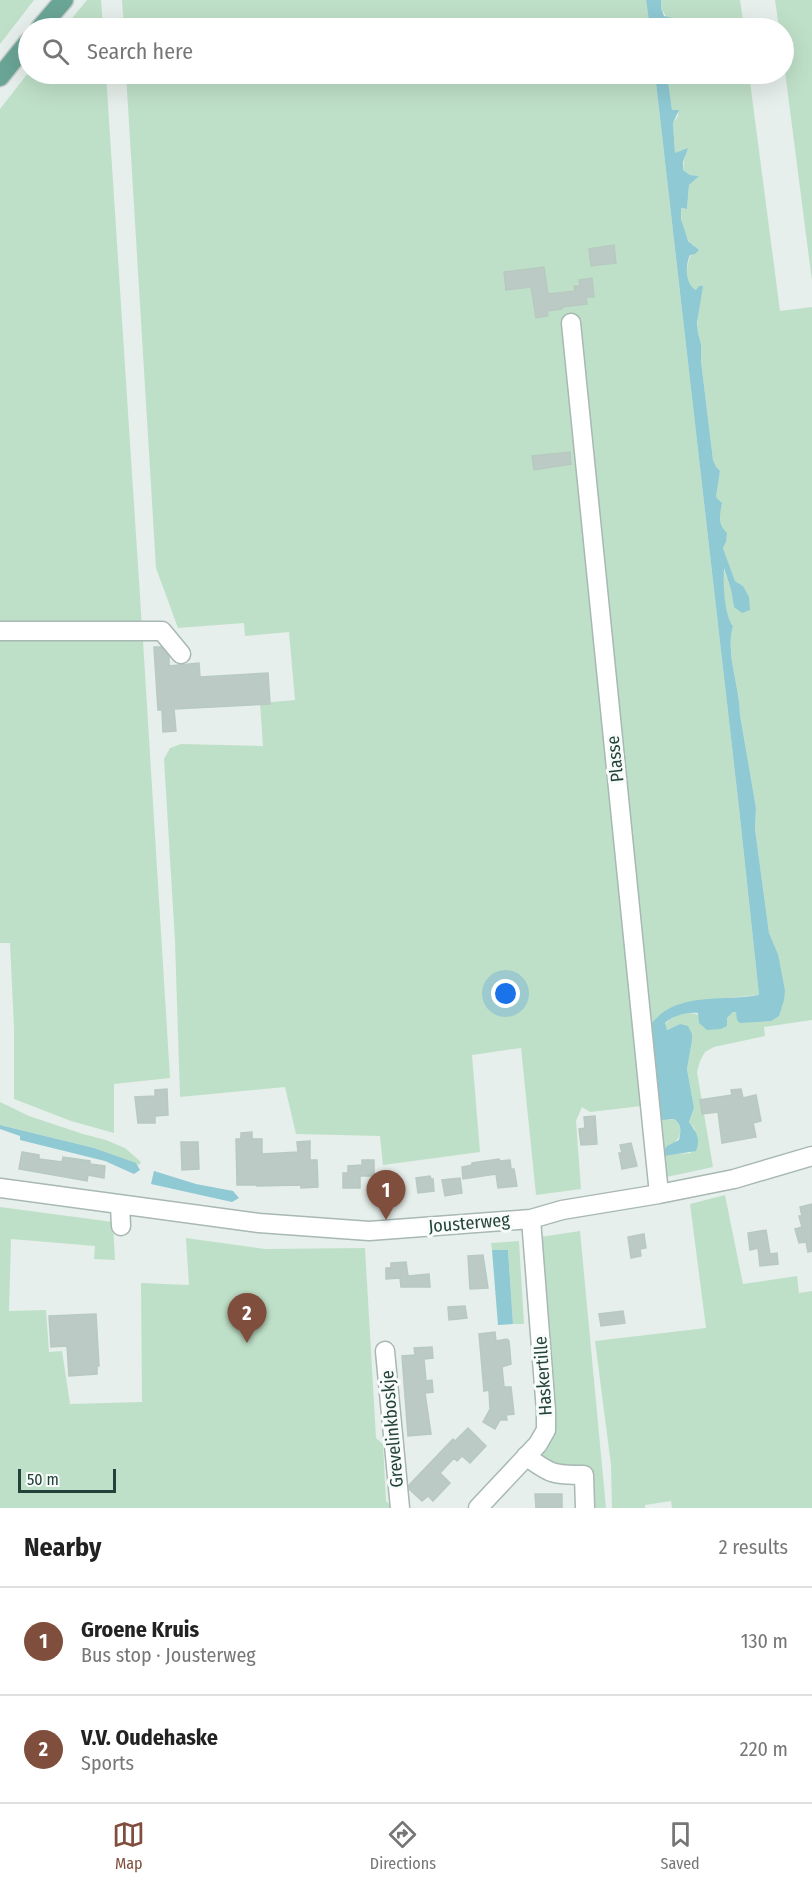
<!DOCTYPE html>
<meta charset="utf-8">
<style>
:root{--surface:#fff;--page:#f6f6f6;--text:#222;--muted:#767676;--line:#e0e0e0;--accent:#804e3d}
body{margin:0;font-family:"Fira Sans Condensed",sans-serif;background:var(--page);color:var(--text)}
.scale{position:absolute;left:18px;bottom:15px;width:98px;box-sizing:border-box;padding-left:6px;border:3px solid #24423a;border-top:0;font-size:16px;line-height:21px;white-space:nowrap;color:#24423a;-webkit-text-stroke:4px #f7fbf9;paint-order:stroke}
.you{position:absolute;left:506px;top:994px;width:21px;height:21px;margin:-15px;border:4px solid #fff;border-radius:50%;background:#1a73e8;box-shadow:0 0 0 9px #1a73e833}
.badge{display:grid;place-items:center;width:39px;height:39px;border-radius:50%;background:var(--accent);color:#fff;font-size:20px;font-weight:700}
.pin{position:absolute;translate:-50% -50px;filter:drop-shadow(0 2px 3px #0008)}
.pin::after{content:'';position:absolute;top:32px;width:21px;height:18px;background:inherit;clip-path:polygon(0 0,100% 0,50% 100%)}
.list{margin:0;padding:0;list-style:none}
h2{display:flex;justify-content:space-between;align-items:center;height:78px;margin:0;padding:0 24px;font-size:26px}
h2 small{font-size:20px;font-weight:400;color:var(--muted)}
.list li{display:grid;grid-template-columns:39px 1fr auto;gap:18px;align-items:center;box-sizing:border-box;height:108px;padding:0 24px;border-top:2px solid var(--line)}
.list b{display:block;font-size:22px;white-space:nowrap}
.list p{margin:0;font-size:20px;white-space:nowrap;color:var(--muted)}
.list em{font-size:20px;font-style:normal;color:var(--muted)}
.icon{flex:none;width:33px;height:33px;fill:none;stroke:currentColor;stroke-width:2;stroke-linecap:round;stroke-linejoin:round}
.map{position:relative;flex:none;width:812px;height:1508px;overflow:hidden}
.search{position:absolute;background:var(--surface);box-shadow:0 6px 24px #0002;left:18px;right:18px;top:18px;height:66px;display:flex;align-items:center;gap:15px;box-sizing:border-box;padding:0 21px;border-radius:33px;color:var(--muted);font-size:22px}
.sheet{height:294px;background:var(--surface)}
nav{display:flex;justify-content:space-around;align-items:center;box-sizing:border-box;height:84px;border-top:2px solid var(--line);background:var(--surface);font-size:16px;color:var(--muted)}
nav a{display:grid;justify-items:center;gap:3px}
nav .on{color:var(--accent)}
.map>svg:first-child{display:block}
.green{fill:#bfe0c8}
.water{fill:#8ec9d4}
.building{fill:#bbcac4;stroke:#b8c9c2;stroke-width:1.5}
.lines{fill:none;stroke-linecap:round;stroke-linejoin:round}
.minor-casing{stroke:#a8b8b2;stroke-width:21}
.major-casing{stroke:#c2cac8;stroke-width:21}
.minor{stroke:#fff;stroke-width:18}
.major{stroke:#6aa596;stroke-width:18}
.labels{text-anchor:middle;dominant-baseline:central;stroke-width:6;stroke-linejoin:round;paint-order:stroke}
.street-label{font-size:18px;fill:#24423a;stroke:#f7fbf9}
</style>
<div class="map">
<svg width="812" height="1508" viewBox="0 0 812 1508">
<rect width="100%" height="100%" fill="#e6efeb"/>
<path class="green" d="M 0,0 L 34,0 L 0,44 Z
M 87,0 L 101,0 L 103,28 L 64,28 Z
M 122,0 L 646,0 L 650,28 L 124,28 Z
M 661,0 L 740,0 L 744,28 L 665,28 L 670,23 L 661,8 Z
M 775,0 L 812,0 L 812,281 L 784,64 L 784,28 L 779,28 Z
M 28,73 L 106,74 L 142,627 L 0,627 L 0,109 Z
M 126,74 L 655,74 L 739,808 L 759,995 L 706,1000 L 656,1018 L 668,1120 L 674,1119 C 690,1132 673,1144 664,1155 L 691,1153 L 695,1129 L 689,1122 L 694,1108 L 687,1069 L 692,1041 L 680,1024 L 666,1030 L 665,1024 C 688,1003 701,1015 721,1029 L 726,1026 L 727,1018 L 733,1012 L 736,1012 L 740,1022 L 755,1021 L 778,954 L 769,933 L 755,829 L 756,808 L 740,715 C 740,686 725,654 733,626 C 723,615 723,582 723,567 L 731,590 L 734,607 L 743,586 L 735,581 L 723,548 L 726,542 L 719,518 L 722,503 L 716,497 L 720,471 L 716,468 L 713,460 L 701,361 L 701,344 L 698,333 L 696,290 C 680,281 688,259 695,246 C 682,239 681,221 681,208 L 687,209 L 689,185 L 698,176 L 690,175 L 683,170 L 685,154 L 675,153 L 673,123 L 678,116 L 678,110 L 672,110 L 667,74 L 749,74 L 780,311 L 812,307 L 812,1020 L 764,1027 L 765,1036 L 714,1047 L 705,1052 L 700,1061 L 697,1072 L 713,1167 L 662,1178 L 642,1106 L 590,1112 L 582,1107 L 576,1121 L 581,1189 L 536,1195 L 521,1048 L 472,1055 L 480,1152 L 383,1165 L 380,1136 L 296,1134 L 285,1087 L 180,1097 L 175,941 L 164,759 L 170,748 L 181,744 L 263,746 L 260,703 L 295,700 L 289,632 L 245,636 L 244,623 L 178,628 L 156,568 Z
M 0,640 L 143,641 L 170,1078 L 114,1084 L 114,1133 L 71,1121 L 14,1099 L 14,1028 L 10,943 L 0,943 Z
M 0,1102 L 29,1116 L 83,1134 L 106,1140 L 125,1148 L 141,1162 L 139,1165 L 94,1148 L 0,1125 Z
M 725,1195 L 743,1284 L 797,1276 L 799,1293 L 812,1291 L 812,1508 L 672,1508 L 671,1501 L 645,1505 L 645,1508 L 612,1508 L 611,1465 L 595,1341 L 706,1328 L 690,1204 Z
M 0,1207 L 113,1222 L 115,1260 L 94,1259 L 95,1246 L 11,1239 L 9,1311 L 46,1310 L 49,1352 L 62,1351 L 70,1404 L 142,1402 L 141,1283 L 189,1285 L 186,1238 L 265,1249 L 365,1248 L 376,1438 L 383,1444 L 386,1501 L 393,1508 L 0,1508 Z
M 580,1231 L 606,1508 L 592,1508 L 591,1470 L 562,1471 L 542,1457 L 540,1237 Z
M 519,1241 L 524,1324 L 513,1324 L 508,1250 L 492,1250 L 491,1243 Z"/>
<path class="water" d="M 646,0 L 661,0 L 661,8 L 664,16 L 672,18 L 665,28 L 650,28 Z
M 655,74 L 667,74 L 672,110 L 679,110 L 673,123 L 675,153 L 688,148 L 683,162 L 683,170 L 690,175 L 699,176 L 689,185 L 687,209 L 681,208 L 681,219 L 688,241 L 699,250 L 695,254 L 690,255 C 685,266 685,284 696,290 L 699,286 L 703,286 L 697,322 L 698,333 L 701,344 L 701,361 L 713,460 L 716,467 L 720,471 L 716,497 L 722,503 C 720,515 717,524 727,533 L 726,542 L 723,548 L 735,581 L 743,586 L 749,597 L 750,610 L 742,613 L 734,607 L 731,590 L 724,568 C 723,582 724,615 733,626 C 725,654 740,686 740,715 L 756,808 L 755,829 L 769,933 L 778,954 L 785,991 L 784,1000 L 779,1016 L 771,1021 L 740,1023 L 737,1020 L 736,1012 L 733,1012 L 727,1018 L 727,1026 L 721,1029 L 707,1030 L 699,1023 L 698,1013 C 687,1012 674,1015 665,1023 L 667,1030 L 680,1024 L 688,1026 L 692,1034 L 692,1041 L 687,1069 L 694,1108 L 689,1122 C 696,1132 701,1138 696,1151 L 664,1156 L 664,1150 L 667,1146 L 679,1140 C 681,1130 682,1125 674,1119 L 661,1120 L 652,1023 C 677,991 724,1002 759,995 L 739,808 Z
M 0,1125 L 94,1148 L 136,1163 L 140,1170 L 134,1174 L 105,1161 L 20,1140 L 20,1136 L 0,1129 Z
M 154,1171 L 196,1184 L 233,1191 L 239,1198 L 232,1202 L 151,1184 Z
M 492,1250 L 508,1250 L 513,1324 L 498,1325 Z"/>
<path class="building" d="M 614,245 L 616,263 L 591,266 L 589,249 Z
M 544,267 L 548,294 L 575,291 L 574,286 L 580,286 L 579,280 L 592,278 L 594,297 L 586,297 L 587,304 L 562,307 L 562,309 L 547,311 L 548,316 L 536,318 L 531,287 L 506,290 L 504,272 Z
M 570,452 L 571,464 L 534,470 L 532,456 Z
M 154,647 L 161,647 L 169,657 L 169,666 L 199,663 L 200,677 L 268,673 L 270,704 L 174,709 L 176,731 L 163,732 L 162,710 L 158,710 Z
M 167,1089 L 168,1115 L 155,1116 L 155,1123 L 138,1123 L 135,1097 L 155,1096 L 155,1090 Z
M 741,1089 L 743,1098 L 756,1095 L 761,1121 L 753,1123 L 756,1137 L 722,1143 L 718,1112 L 702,1114 L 700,1100 L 732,1095 L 731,1090 Z
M 595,1116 L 597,1144 L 581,1145 L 579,1129 L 585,1128 L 584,1117 Z
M 252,1132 L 252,1139 L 262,1139 L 262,1154 L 298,1152 L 297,1142 L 310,1141 L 310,1160 L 317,1160 L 318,1187 L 301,1188 L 301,1185 L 257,1186 L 256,1185 L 237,1185 L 236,1139 L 241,1139 L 241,1133 Z
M 181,1142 L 198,1142 L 199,1169 L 182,1170 Z
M 631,1143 L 637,1166 L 622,1169 L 619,1153 L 622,1153 L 620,1145 Z
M 22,1152 L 39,1155 L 39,1159 L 62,1162 L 63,1157 L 90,1161 L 90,1164 L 105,1166 L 104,1178 L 88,1175 L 87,1181 L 19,1169 Z
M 499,1159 L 500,1161 L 510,1160 L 511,1169 L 514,1169 L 517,1186 L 498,1188 L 496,1174 L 463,1179 L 462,1167 L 472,1165 L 472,1163 Z
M 362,1160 L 374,1160 L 374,1176 L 360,1176 L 360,1188 L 343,1188 L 343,1173 L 348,1173 L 348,1166 L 362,1165 Z
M 430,1176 L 431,1179 L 433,1179 L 434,1191 L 418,1193 L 416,1178 Z
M 460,1178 L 462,1193 L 445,1196 L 442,1180 Z
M 812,1204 L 812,1251 L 808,1252 L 806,1242 L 799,1243 L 795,1229 L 802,1227 L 799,1216 L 802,1216 L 800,1207 Z
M 766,1230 L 770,1254 L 777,1253 L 778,1264 L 760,1266 L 758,1248 L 750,1250 L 748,1233 Z
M 644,1234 L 646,1248 L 640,1249 L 641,1256 L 631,1258 L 628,1237 Z
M 483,1255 L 488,1288 L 470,1289 L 468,1256 Z
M 406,1262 L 408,1276 L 429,1274 L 430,1287 L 401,1287 L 400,1278 L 386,1279 L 386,1268 L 391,1268 L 391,1263 Z
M 465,1306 L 467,1318 L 449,1320 L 448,1307 Z
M 623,1311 L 625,1323 L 601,1326 L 599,1314 Z
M 96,1314 L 99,1366 L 97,1366 L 97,1374 L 69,1376 L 67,1346 L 51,1347 L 49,1316 Z
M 495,1332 L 496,1341 L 507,1339 L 509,1341 L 511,1364 L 502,1367 L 504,1387 L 511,1387 L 514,1414 L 506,1415 L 507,1420 L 500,1420 L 495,1429 L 483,1422 L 490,1409 L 489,1390 L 484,1391 L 479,1334 Z
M 432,1347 L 433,1358 L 424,1359 L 426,1381 L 432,1380 L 433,1392 L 425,1393 L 431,1434 L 408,1436 L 402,1356 L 415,1355 L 414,1348 Z
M 468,1428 L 486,1446 L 470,1463 L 462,1456 L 457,1461 L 454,1458 L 440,1473 L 450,1483 L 433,1501 L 428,1496 L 422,1501 L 409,1489 L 409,1485 L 453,1439 L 455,1441 Z
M 535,1494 L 562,1494 L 562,1508 L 536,1508 Z"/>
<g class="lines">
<g class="minor-casing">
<path id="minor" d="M 571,323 L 659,1194
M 0,631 L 162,631 L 181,654
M 0,1188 L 259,1223 L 369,1231 L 531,1219 L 562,1210 L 659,1194 L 734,1179 L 812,1156
M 120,1206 L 121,1226
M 385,1351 L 400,1508
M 526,1456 C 550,1474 553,1475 584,1475 L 585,1508
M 478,1508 L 538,1444 L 546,1430 L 546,1411 L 531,1219"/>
</g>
<g class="major-casing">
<path id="major" d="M 40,28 L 64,0
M 0,77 L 28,42"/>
</g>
<use href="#minor" class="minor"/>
<use href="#major" class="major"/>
</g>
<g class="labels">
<g class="street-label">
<text transform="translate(615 759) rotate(-96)">Plasse</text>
<text transform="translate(469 1223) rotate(-5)">Jousterweg</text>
<text transform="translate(543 1376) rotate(-94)">Haskertille</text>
<text transform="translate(392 1429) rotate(-95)">Grevelinkboskje</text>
</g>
</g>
</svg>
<div class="scale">50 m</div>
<div class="you"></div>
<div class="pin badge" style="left:386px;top:1220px">1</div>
<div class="pin badge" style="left:247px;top:1343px">2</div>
<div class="search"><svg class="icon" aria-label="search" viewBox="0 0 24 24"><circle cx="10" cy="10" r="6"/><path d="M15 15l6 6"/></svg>Search here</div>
</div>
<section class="sheet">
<h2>Nearby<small>2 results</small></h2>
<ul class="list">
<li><span class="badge">1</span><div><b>Groene Kruis</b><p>Bus stop · Jousterweg</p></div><em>130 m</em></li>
<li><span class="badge">2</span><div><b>V.V. Oudehaske</b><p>Sports</p></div><em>220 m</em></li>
</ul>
</section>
<nav>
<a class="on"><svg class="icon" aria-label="map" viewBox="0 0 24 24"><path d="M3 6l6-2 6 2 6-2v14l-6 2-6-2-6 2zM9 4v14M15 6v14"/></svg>Map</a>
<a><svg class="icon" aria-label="directions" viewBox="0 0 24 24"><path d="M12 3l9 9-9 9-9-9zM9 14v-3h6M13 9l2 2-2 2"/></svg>Directions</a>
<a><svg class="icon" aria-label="saved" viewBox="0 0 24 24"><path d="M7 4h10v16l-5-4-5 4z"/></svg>Saved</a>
</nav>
